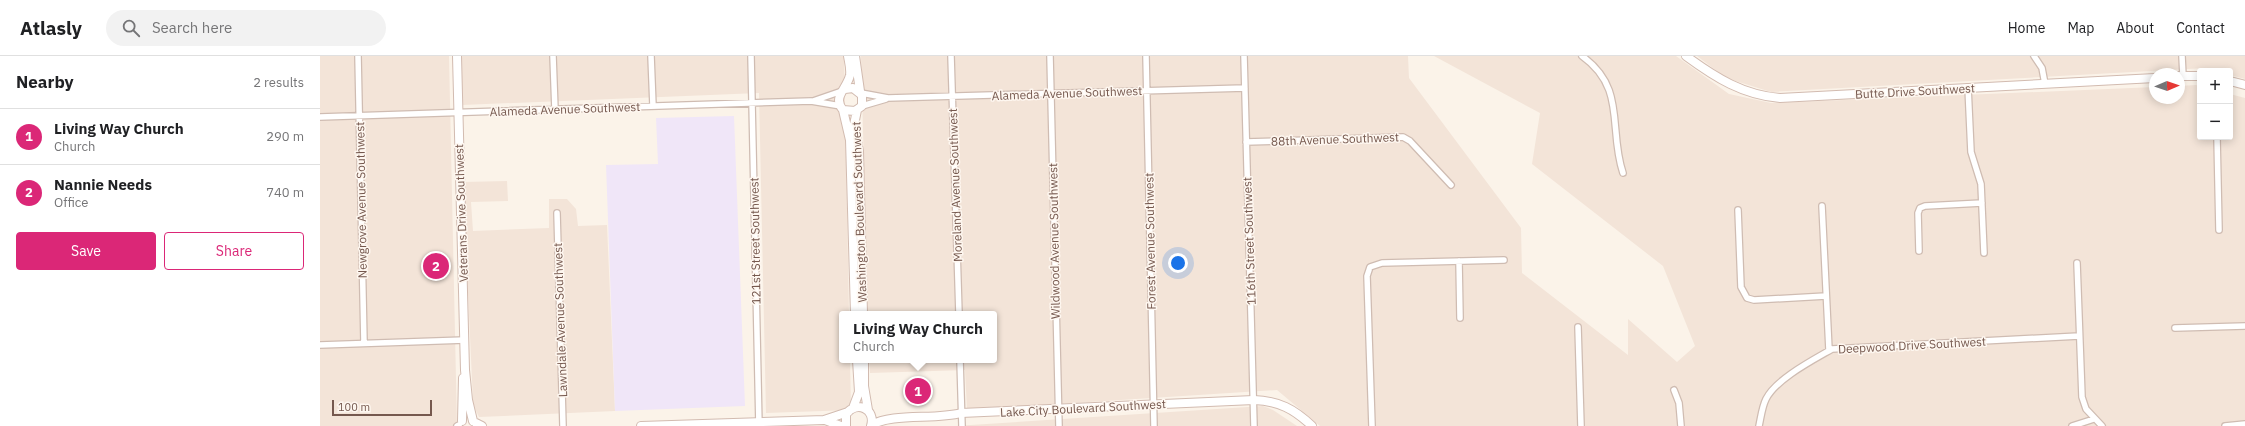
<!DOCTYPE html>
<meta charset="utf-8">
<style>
:root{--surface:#fff;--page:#f2f2f2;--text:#202124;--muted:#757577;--line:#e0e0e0;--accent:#db2777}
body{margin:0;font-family:"IBM Plex Sans",sans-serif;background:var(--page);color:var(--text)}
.controls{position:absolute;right:12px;top:12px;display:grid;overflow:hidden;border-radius:4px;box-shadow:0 2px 10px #0003}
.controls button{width:36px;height:36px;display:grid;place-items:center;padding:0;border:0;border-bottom:1px solid var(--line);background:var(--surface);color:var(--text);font:20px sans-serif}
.compass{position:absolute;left:1829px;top:12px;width:36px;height:36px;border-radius:50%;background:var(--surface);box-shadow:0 2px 10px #0003;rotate:88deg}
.scale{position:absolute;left:12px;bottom:10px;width:100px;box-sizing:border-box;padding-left:4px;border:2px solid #75584e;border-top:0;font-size:11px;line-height:14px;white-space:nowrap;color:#75584e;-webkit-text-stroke:3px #fef7f0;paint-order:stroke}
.you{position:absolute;left:858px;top:207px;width:14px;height:14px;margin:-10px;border:3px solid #fff;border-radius:50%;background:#1a73e8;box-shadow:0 0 0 6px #1a73e833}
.badge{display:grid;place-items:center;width:26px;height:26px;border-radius:50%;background:var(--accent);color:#fff;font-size:13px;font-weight:700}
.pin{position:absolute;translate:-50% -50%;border:2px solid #fff;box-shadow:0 1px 4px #0006}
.popup{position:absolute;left:519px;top:255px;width:158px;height:52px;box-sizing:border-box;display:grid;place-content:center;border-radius:4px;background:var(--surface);filter:drop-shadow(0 1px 3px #0005);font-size:13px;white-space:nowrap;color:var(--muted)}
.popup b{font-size:15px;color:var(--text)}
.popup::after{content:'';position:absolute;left:50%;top:100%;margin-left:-8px;border:8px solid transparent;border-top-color:var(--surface)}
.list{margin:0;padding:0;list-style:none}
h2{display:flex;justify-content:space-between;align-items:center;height:52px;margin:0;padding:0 16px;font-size:17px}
h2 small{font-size:13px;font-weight:400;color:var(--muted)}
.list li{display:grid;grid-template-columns:26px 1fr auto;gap:12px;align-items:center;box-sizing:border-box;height:56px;padding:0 16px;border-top:1px solid var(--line)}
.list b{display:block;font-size:15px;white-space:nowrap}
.list p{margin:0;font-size:13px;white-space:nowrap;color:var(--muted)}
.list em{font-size:13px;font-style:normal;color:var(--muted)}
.actions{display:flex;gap:8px;padding:12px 16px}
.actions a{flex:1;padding:9px 0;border:1px solid var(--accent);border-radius:4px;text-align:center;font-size:14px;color:var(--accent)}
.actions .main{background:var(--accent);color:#fff}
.icon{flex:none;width:22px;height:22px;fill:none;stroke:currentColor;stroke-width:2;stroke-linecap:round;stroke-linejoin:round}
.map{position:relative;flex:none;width:1925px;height:370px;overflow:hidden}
header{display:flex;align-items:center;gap:24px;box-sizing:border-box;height:56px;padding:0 20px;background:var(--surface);border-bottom:1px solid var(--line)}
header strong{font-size:19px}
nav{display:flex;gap:22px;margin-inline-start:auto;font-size:14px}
.search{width:280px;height:36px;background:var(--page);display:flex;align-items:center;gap:10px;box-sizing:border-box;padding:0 14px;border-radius:22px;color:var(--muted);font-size:15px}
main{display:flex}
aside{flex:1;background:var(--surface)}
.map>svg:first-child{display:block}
.residential{fill:#f3e4d8}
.education{fill:#f0e6f8}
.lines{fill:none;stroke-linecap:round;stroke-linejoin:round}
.street-casing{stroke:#cfbcb2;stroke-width:8}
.secondary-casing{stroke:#d2bbb0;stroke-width:10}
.street{stroke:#fff;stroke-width:5.5}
.secondary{stroke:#fff;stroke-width:8}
.labels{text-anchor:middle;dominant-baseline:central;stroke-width:3;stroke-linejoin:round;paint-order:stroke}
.street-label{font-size:12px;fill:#75584e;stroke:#fef7f0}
</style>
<header>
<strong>Atlasly</strong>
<div class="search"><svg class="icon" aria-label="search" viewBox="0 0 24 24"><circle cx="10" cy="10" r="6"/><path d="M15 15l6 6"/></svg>Search here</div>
<nav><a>Home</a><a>Map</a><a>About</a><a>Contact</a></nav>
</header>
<main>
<aside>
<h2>Nearby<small>2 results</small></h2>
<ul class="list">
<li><span class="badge">1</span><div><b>Living Way Church</b><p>Church</p></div><em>290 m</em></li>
<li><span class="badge">2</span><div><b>Nannie Needs</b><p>Office</p></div><em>740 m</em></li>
</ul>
<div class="actions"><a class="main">Save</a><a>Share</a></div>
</aside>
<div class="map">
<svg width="1925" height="370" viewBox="0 0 1925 370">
<rect width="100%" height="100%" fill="#fbf3e9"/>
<path class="residential" d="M 0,0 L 129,0 L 137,370 L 0,370 Z
M 142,0 L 524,0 L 529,258 L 522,258 L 522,304 L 530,304 L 531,354 L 446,357 L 439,37 L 142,49 Z
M 541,0 L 1088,0 L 1089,22 L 1201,172 L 1202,217 L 1308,299 L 1308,263 L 1357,306 L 1375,290 L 1343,210 L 1212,108 L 1220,57 L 1114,0 L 1356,0 L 1409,38 L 1451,47 L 1835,31 L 1835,42 L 1859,42 L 1859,30 L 1876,29 L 1880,30 L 1880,81 L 1910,81 L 1910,38 L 1925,42 L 1925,370 L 1000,370 L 957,334 L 647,354 L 645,314 L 550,317 L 549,304 L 674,304 L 674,258 L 548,258 Z
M 1377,0 L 1925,0 L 1925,23 L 1910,19 L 1910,15 L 1897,15 L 1886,12 L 1451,36 L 1406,22 Z
M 187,125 L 188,145 L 151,146 L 153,175 L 229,172 L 229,143 L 247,143 L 256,153 L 258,170 L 287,169 L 295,355 L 159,361 L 156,355 L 153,346 L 143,126 Z
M 943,350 L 953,354 L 977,370 L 635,370 Z"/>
<path class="education" d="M 414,60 L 425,350 L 295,355 L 286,109 L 338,108 L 336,62 Z"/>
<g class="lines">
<g class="street-casing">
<path id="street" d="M 38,0 L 44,287
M 233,0 L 235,54
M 331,0 L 333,50
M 431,0 L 439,370
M 631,0 L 639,258
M 730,0 L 739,370
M 826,0 L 834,370
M 924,0 L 934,370
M 1262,0 C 1307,32 1288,73 1303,117
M 1714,0 L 1722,12 L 1725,28
M 1862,0 L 1863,20
M 1648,31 L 1651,96 L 1661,128 L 1664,197
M 541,37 L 568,42 L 925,32
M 493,45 L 522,35
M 542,50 L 566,43
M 0,61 L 491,45 L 521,50
M 1897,81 L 1899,174
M 926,86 L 1083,81 L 1090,85 L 1131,129
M 1502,150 L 1509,294
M 1418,154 L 1421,231 L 1427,242 L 1434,244 L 1506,240
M 237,157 L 243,370
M 1599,195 L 1598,157 L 1600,152 L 1605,150 L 1662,147
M 1139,205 L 1140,262
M 1757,207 L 1762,341 L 1766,353 L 1782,370
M 1258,271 L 1261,370
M 1855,272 L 1925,270
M 0,289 L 145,284
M 640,304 L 642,370
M 1354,334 L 1359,347 L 1361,370
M 137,370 L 139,369
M 1052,370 L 1047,220 L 1050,211 L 1062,207 L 1184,204
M 1439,370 C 1441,361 1442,351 1446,343 C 1456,323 1493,304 1512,293 L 1759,280
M 1752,370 L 1774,363
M 1905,370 L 1925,368"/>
</g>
<g class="secondary-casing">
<path id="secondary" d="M 137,0 L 145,314 L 148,344 L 153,365
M 535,0 L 540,35
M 1366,0 C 1396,22 1423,39 1460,42 L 1835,22
M 1859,20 L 1880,20
M 1910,25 L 1925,29
M 525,33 L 533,32 L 542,39 L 542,50 L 535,55 L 523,54 C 512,41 527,33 530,19 C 531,13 529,6 528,0
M 523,54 L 530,84 L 535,258
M 537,54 L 534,69 L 539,95 L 543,258
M 544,304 L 544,330 L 548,354
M 533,352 L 539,336 L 537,304
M 505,364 L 521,370
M 142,365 L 143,322
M 156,367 L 162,370
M 552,369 C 571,357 616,364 641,357 L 934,344 C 959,345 974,353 992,370
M 321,370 L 504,364 L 528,356
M 526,370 L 526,358 C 537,344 556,353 551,370"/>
</g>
<use href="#street" class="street"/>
<use href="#secondary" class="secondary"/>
</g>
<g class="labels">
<g class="street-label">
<text transform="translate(1595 35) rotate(-3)">Butte Drive Southwest</text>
<text transform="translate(747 37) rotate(-2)">Alameda Avenue Southwest</text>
<text transform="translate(245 53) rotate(-2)">Alameda Avenue Southwest</text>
<text transform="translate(1015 83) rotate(-2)">88th Avenue Southwest</text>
<text transform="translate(635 129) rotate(-92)">Moreland Avenue Southwest</text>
<text transform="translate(41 144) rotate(-91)">Newgrove Avenue Southwest</text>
<text transform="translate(539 156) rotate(-92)">Washington Boulevard Southwest</text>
<text transform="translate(141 157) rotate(-92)">Veterans Drive Southwest</text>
<text transform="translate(435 185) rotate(-91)">121st Street Southwest</text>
<text transform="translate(734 185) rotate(-91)">Wildwood Avenue Southwest</text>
<text transform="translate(830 185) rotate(-91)">Forest Avenue Southwest</text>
<text transform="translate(929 185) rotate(-92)">116th Street Southwest</text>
<text transform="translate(240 264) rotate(-92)">Lawndale Avenue Southwest</text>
<text transform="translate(1592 289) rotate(-3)">Deepwood Drive Southwest</text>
<text transform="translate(763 352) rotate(-3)">Lake City Boulevard Southwest</text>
</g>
</g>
</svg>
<div class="controls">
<button>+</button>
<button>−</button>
</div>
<svg class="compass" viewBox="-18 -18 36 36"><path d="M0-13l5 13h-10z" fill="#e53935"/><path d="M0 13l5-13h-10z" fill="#757577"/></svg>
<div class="scale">100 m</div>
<div class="you"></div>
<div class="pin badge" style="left:598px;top:335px">1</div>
<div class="popup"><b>Living Way Church</b>Church</div>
<div class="pin badge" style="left:116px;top:210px">2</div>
</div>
</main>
